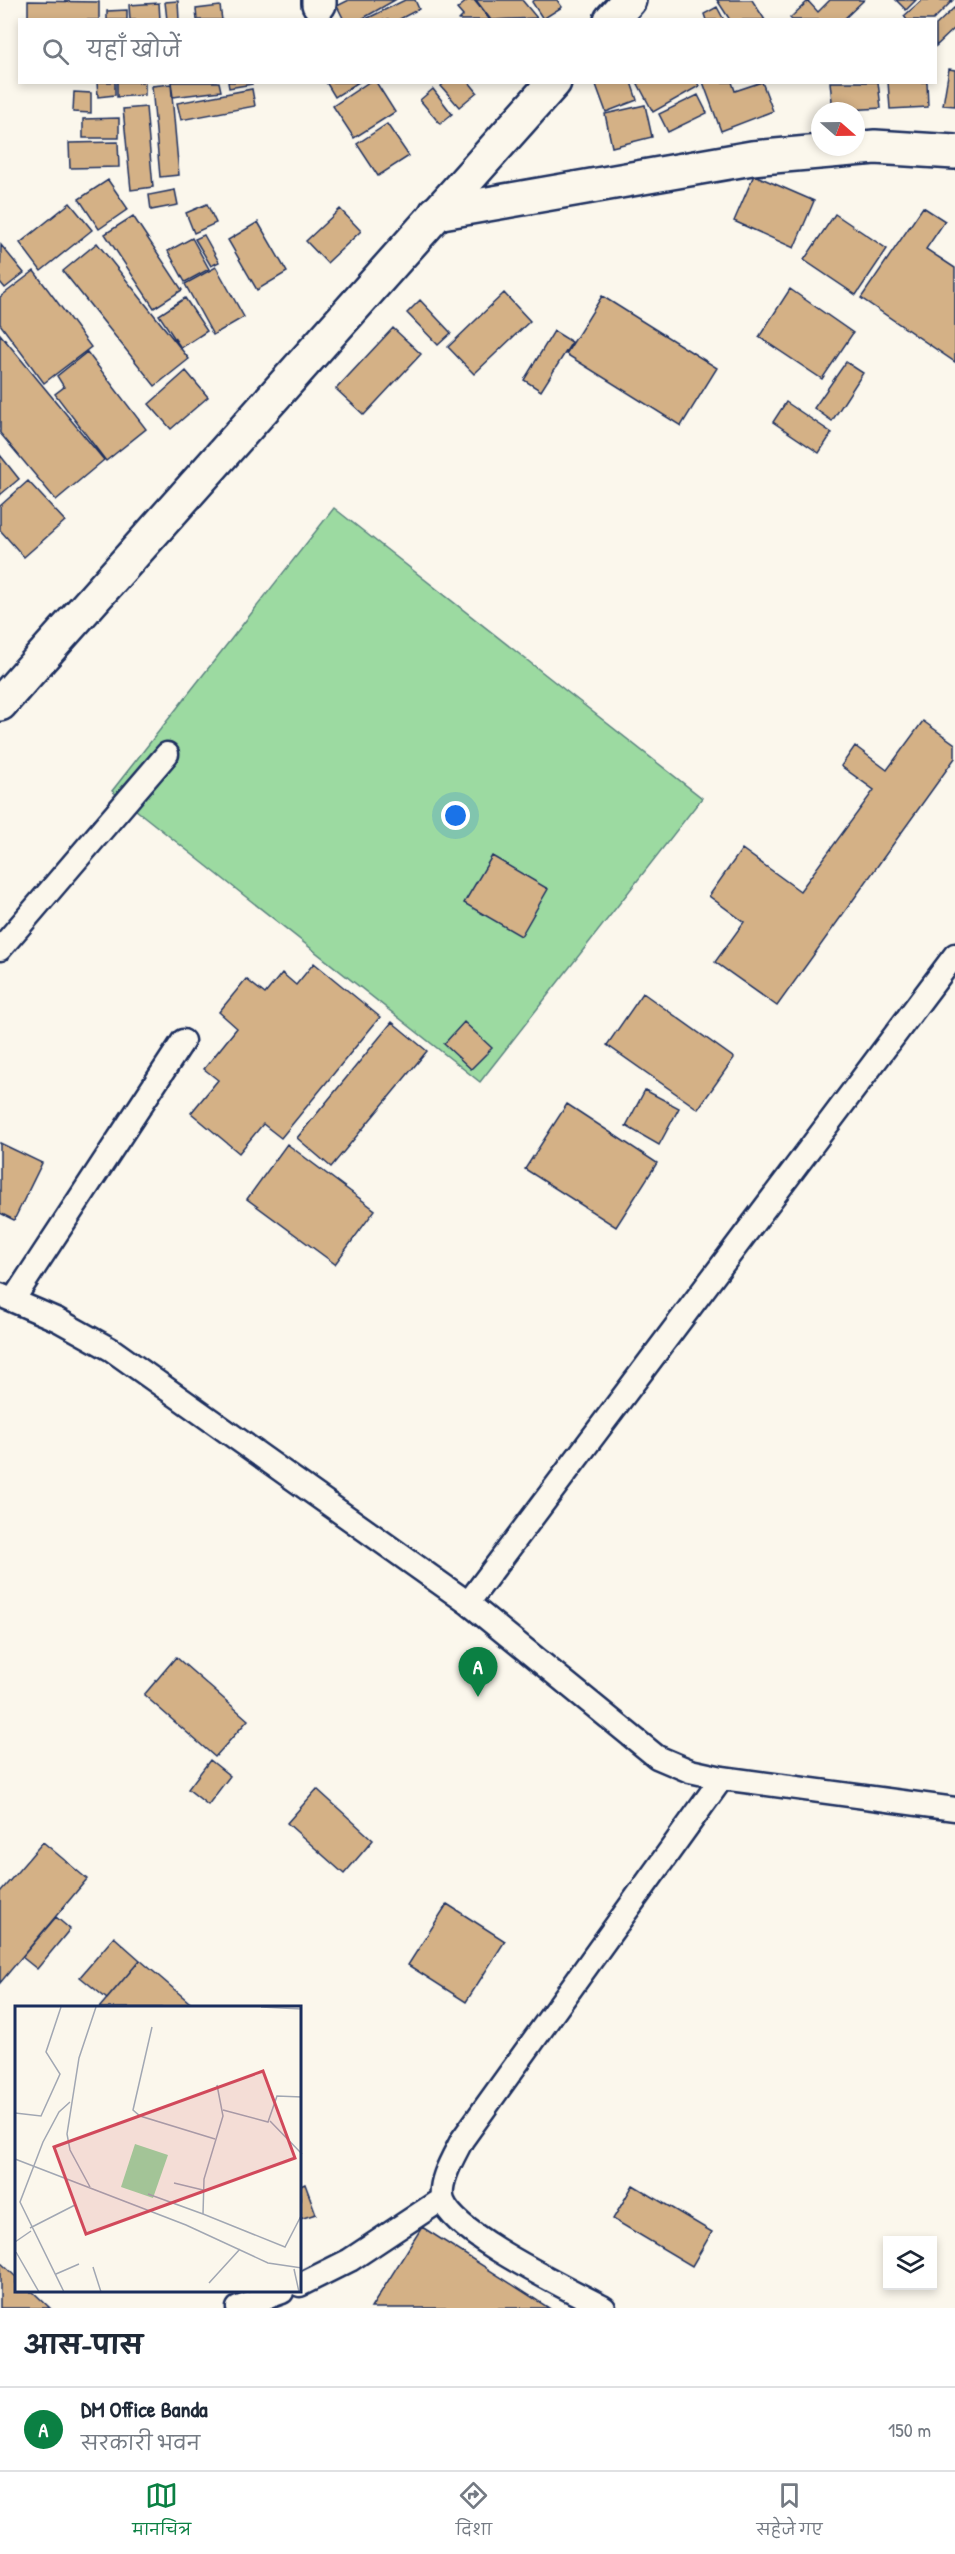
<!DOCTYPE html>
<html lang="hi">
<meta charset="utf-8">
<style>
:root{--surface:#fff;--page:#f2f2f3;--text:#1f2937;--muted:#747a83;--line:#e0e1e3;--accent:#0b8043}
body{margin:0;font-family:"Patrick Hand","Playpen Sans Deva",sans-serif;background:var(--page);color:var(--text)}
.controls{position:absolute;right:18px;bottom:18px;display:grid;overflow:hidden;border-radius:0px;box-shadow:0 3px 9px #0003}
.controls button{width:54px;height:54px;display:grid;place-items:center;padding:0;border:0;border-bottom:2px solid var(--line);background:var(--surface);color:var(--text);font:30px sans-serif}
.compass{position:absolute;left:811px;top:102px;width:54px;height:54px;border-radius:50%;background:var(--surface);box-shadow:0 3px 9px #0003;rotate:110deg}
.you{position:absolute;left:456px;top:816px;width:21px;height:21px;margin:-15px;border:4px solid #fff;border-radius:50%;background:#1a73e8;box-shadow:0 0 0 9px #1a73e833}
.badge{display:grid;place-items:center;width:39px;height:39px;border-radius:50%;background:var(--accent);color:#fff;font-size:20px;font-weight:700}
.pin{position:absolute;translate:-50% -50px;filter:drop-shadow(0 2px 3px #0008)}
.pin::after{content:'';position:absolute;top:32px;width:21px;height:18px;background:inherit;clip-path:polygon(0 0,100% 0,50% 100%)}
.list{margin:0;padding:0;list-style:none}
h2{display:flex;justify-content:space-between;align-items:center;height:78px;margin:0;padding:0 24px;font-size:26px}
h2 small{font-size:20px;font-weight:400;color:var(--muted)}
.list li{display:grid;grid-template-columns:39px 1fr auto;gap:18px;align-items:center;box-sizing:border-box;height:84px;padding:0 24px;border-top:2px solid var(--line)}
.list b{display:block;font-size:22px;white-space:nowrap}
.list p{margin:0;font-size:20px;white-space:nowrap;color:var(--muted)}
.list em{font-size:20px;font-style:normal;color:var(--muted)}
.icon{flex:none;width:33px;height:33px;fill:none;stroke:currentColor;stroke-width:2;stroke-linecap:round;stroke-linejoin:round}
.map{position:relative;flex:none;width:955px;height:2308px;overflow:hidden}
.search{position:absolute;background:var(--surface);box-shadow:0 3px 9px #0003;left:18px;right:18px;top:18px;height:66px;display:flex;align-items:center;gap:15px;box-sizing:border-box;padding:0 21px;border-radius:0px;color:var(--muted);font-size:22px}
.sheet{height:162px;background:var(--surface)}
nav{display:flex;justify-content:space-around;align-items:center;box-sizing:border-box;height:84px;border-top:2px solid var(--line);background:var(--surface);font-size:16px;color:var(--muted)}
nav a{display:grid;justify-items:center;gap:3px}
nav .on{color:var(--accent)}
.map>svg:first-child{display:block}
.green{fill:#9cdaa1;stroke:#5c8480;stroke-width:1.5}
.building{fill:#d4b186;stroke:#1b2f5e;stroke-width:1.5}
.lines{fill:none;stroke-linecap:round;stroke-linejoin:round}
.service-casing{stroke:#1b2f5e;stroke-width:27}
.minor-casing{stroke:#1b2f5e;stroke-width:38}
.secondary-casing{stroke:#1b2f5e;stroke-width:38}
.trunk-casing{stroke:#1b2f5e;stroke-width:38}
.service{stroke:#fbf7ec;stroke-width:22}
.minor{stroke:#fbf7ec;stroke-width:33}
.secondary{stroke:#fbf7ec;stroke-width:33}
.trunk{stroke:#fbf7ec;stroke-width:33}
.inset-road{fill:none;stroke:#a1a7b3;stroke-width:1.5}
.view{fill:#d1495b;fill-opacity:0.15;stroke:#d1495b;stroke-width:3}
.inset-edge{fill:none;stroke:#1b2f5e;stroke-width:3}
</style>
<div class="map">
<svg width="955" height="2308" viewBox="0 0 955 2308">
<rect width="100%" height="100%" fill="#fbf7ec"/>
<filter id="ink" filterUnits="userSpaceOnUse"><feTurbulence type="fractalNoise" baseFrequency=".0167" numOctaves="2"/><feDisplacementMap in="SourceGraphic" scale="12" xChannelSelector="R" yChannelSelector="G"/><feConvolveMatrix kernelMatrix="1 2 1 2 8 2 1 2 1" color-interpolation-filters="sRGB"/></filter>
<g filter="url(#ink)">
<path class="green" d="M 334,508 L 702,798 L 480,1082 L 112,791 Z"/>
<path class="building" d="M 349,0 L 395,0 L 360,20 L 344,20 L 337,6 Z
M 405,0 L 415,0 L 419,9 L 398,20 L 364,20 Z
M 468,0 L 474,0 L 490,20 L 459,20 L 463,16 L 457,9 Z
M 476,0 L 522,0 L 537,18 L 491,20 Z
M 535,0 L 557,0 L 562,7 L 543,19 L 532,2 Z
M 717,0 L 752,0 L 765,20 L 730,20 Z
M 830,0 L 864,0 L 843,20 L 792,20 L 790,18 L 808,1 L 818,12 Z
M 896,0 L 916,0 L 906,10 Z
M 922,0 L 953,0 L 933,20 L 907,20 L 904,16 Z
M 28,1 L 99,2 L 99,20 L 28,20 Z
M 178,1 L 179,20 L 167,20 L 165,2 Z
M 159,3 L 160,20 L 130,20 L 129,5 Z
M 220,6 L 222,20 L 197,20 L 196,9 Z
M 717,7 L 724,20 L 706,20 L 704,14 Z
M 955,7 L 955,28 L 936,46 L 936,25 Z
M 127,10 L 127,20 L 107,20 L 107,11 Z
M 949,69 L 955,70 L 955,106 L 943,105 Z
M 97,82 L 115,82 L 115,95 L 98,97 Z
M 117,82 L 145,82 L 145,95 L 117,97 Z
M 171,82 L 219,82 L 221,91 L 173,97 Z
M 228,82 L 252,82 L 252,84 L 229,88 Z
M 326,82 L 359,82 L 335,97 Z
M 369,82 L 376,82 L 395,112 L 354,138 L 333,106 Z
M 445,82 L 469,82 L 477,92 L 459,107 L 441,86 Z
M 595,82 L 631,82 L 637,100 L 606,112 Z
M 637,82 L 697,82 L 699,86 L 653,112 Z
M 703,82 L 732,82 L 735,91 L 762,82 L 773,111 L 721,131 Z
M 830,82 L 878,82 L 881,108 L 833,111 Z
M 888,82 L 927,82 L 928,107 L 890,109 Z
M 171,84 L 179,175 L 160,177 L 152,86 Z
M 252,89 L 255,106 L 181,120 L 177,103 Z
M 433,89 L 452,114 L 440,124 L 420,100 Z
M 74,92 L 91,93 L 91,113 L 73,112 Z
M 698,95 L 707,113 L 668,132 L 659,114 Z
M 645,105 L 652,137 L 612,147 L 605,114 Z
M 146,107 L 153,187 L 131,190 L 123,109 Z
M 119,118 L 119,138 L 83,138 L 83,119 Z
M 387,124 L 409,156 L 378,176 L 357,144 Z
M 118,142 L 119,167 L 70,168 L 69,143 Z
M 754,175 L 814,201 L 794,248 L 734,221 Z
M 108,180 L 128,209 L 99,229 L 79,199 Z
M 175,190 L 178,205 L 151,210 L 149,195 Z
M 70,203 L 92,230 L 41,271 L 20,243 Z
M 207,204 L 216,223 L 194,233 L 186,213 Z
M 923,207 L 945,221 L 926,249 L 955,268 L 955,362 L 861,298 Z
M 340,209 L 361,231 L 327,263 L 306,241 Z
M 835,214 L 887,249 L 856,295 L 804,260 Z
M 133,216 L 182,290 L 154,308 L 105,234 Z
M 258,222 L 287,272 L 257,290 L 228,240 Z
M 204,235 L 219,262 L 211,266 L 195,239 Z
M 192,238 L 209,269 L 185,282 L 168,251 Z
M 97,243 L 189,359 L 155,386 L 63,271 Z
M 1,245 L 24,273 L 5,288 L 0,282 Z
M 216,267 L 244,317 L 213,335 L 185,284 Z
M 34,271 L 91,347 L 44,383 L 0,324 L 0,297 Z
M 790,289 L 853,333 L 822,379 L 759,337 Z
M 504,293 L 530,321 L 474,374 L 448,347 Z
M 602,296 L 717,368 L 681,426 L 566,354 Z
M 185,298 L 207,331 L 181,348 L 159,315 Z
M 420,300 L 451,333 L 438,345 L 407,313 Z
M 393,328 L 421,354 L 364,415 L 336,389 Z
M 554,331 L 572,342 L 541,391 L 524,380 Z
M 0,334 L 104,460 L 56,500 L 0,433 Z
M 87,352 L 146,429 L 106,461 L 55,394 L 64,387 L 57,376 Z
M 846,362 L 863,373 L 832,421 L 814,408 Z
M 186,371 L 208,397 L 171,429 L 149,404 Z
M 786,402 L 832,433 L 819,453 L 773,422 Z
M 0,455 L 19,479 L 0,495 Z
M 28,481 L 65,521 L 24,557 L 0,530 L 0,506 Z
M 923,721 L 955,744 L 955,758 L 777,1006 L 715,962 L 744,922 L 709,896 L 742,849 L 800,891 L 874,790 L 841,766 L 855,746 L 887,770 Z
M 492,856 L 548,889 L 521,936 L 464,903 Z
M 314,963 L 380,1017 L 281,1138 L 263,1124 L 239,1153 L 191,1113 L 218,1080 L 204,1069 L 237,1028 L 219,1012 L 246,979 L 265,994 L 282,973 L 296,985 Z
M 643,993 L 734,1058 L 698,1109 L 607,1045 Z
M 392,1022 L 427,1051 L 331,1167 L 297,1138 Z
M 464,1022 L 492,1048 L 471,1069 L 444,1044 Z
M 645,1090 L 679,1108 L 659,1145 L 626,1126 Z
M 567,1104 L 657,1163 L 616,1227 L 525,1169 Z
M 0,1143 L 42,1163 L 14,1220 L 0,1213 Z
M 287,1144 L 375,1210 L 335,1264 L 247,1199 Z
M 176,1657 L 248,1720 L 215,1757 L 144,1695 Z
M 210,1760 L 230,1776 L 208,1805 L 188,1789 Z
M 317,1789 L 373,1840 L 344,1874 L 287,1823 Z
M 43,1842 L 87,1879 L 0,1983 L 0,1892 Z
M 447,1904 L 505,1941 L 466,2002 L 408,1965 Z
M 56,1917 L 70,1929 L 37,1969 L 22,1957 Z
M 114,1937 L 140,1960 L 107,1999 L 80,1977 Z
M 140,1960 L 196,2008 L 99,2008 Z
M 305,2184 L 316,2214 L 300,2219 L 300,2186 Z
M 633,2185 L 712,2232 L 692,2266 L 613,2219 Z
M 422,2227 L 549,2308 L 371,2308 Z
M 0,2262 L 16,2277 L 16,2292 L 33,2292 L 50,2308 L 0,2308 Z"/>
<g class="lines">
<g class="service-casing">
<path id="service" d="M 0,949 L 167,754
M 0,1295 L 58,1320 L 112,1350 L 468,1603 L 657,1757 L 690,1771 L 722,1778 L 955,1809
M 13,1300 L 183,1041
M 468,1603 L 955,955
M 300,2285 L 350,2260 L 442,2199
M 238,2308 L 282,2292
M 604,2308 C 568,2288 456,2236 443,2201 C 437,2183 454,2156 462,2140 L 722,1778"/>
</g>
<g class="minor-casing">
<path id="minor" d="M 319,0 L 319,4"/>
</g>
<g class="secondary-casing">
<path id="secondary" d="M 436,213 L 752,158 L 875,147 L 955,152"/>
</g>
<g class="trunk-casing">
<path id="trunk" d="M 611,20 L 629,0
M 0,704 L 554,82"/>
</g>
<use href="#service" class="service"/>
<use href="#minor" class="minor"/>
<use href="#secondary" class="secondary"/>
<use href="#trunk" class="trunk"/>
</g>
</g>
<g transform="translate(15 2006)">
<rect width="286" height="286" fill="#fbf7ec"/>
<path d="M 120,138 L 153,149 L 138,192 L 106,181 Z" fill="#9cdaa1"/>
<path class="inset-road" d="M 246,1 L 287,3M 137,21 L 118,104 L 125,110 L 200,133M 202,79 L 208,110 L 189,173 L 188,208 L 270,241 L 287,208M 208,104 L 253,116 L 262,90 L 287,91M 0,107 L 26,110 L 45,68 L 31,46 L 46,1M 255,115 L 287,148M 0,153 L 171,219 L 253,257 L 287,262M 159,177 L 188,184M 75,181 L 55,144 L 52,128 L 64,52 L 81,1M 133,188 L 188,208M 15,222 L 60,199M 0,236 L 16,225M 1,246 L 24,286M 78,261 L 86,286M 279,263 L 284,286M 41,268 L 64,258M 194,277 L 225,243M 49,286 L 5,196 L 28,136 L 44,106 L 55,96"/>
<path class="view" d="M 248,65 L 280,152 L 71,228 L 39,141 Z"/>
<rect width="286" height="286" class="inset-edge"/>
</g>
</svg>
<div class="controls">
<button><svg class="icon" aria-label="layers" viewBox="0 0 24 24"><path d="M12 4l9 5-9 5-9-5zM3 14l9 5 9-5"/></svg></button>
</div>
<svg class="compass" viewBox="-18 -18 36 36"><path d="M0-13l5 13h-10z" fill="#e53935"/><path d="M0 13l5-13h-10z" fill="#747a83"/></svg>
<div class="you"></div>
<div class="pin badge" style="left:478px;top:1697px">A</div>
<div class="search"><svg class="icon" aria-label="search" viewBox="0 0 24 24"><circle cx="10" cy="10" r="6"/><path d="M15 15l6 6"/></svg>यहाँ खोजें</div>
</div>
<section class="sheet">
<h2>आस-पास<small></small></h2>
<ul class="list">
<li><span class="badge">A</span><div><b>DM Office Banda</b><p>सरकारी भवन</p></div><em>150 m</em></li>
</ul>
</section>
<nav>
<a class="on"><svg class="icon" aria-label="map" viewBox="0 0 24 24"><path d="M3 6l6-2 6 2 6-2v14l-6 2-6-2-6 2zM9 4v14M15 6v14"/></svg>मानचित्र</a>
<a><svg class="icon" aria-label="directions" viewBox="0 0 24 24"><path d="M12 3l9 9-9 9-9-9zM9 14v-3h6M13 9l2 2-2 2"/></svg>दिशा</a>
<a><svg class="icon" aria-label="saved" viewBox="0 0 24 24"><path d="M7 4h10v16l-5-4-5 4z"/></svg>सहेजे गए</a>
</nav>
